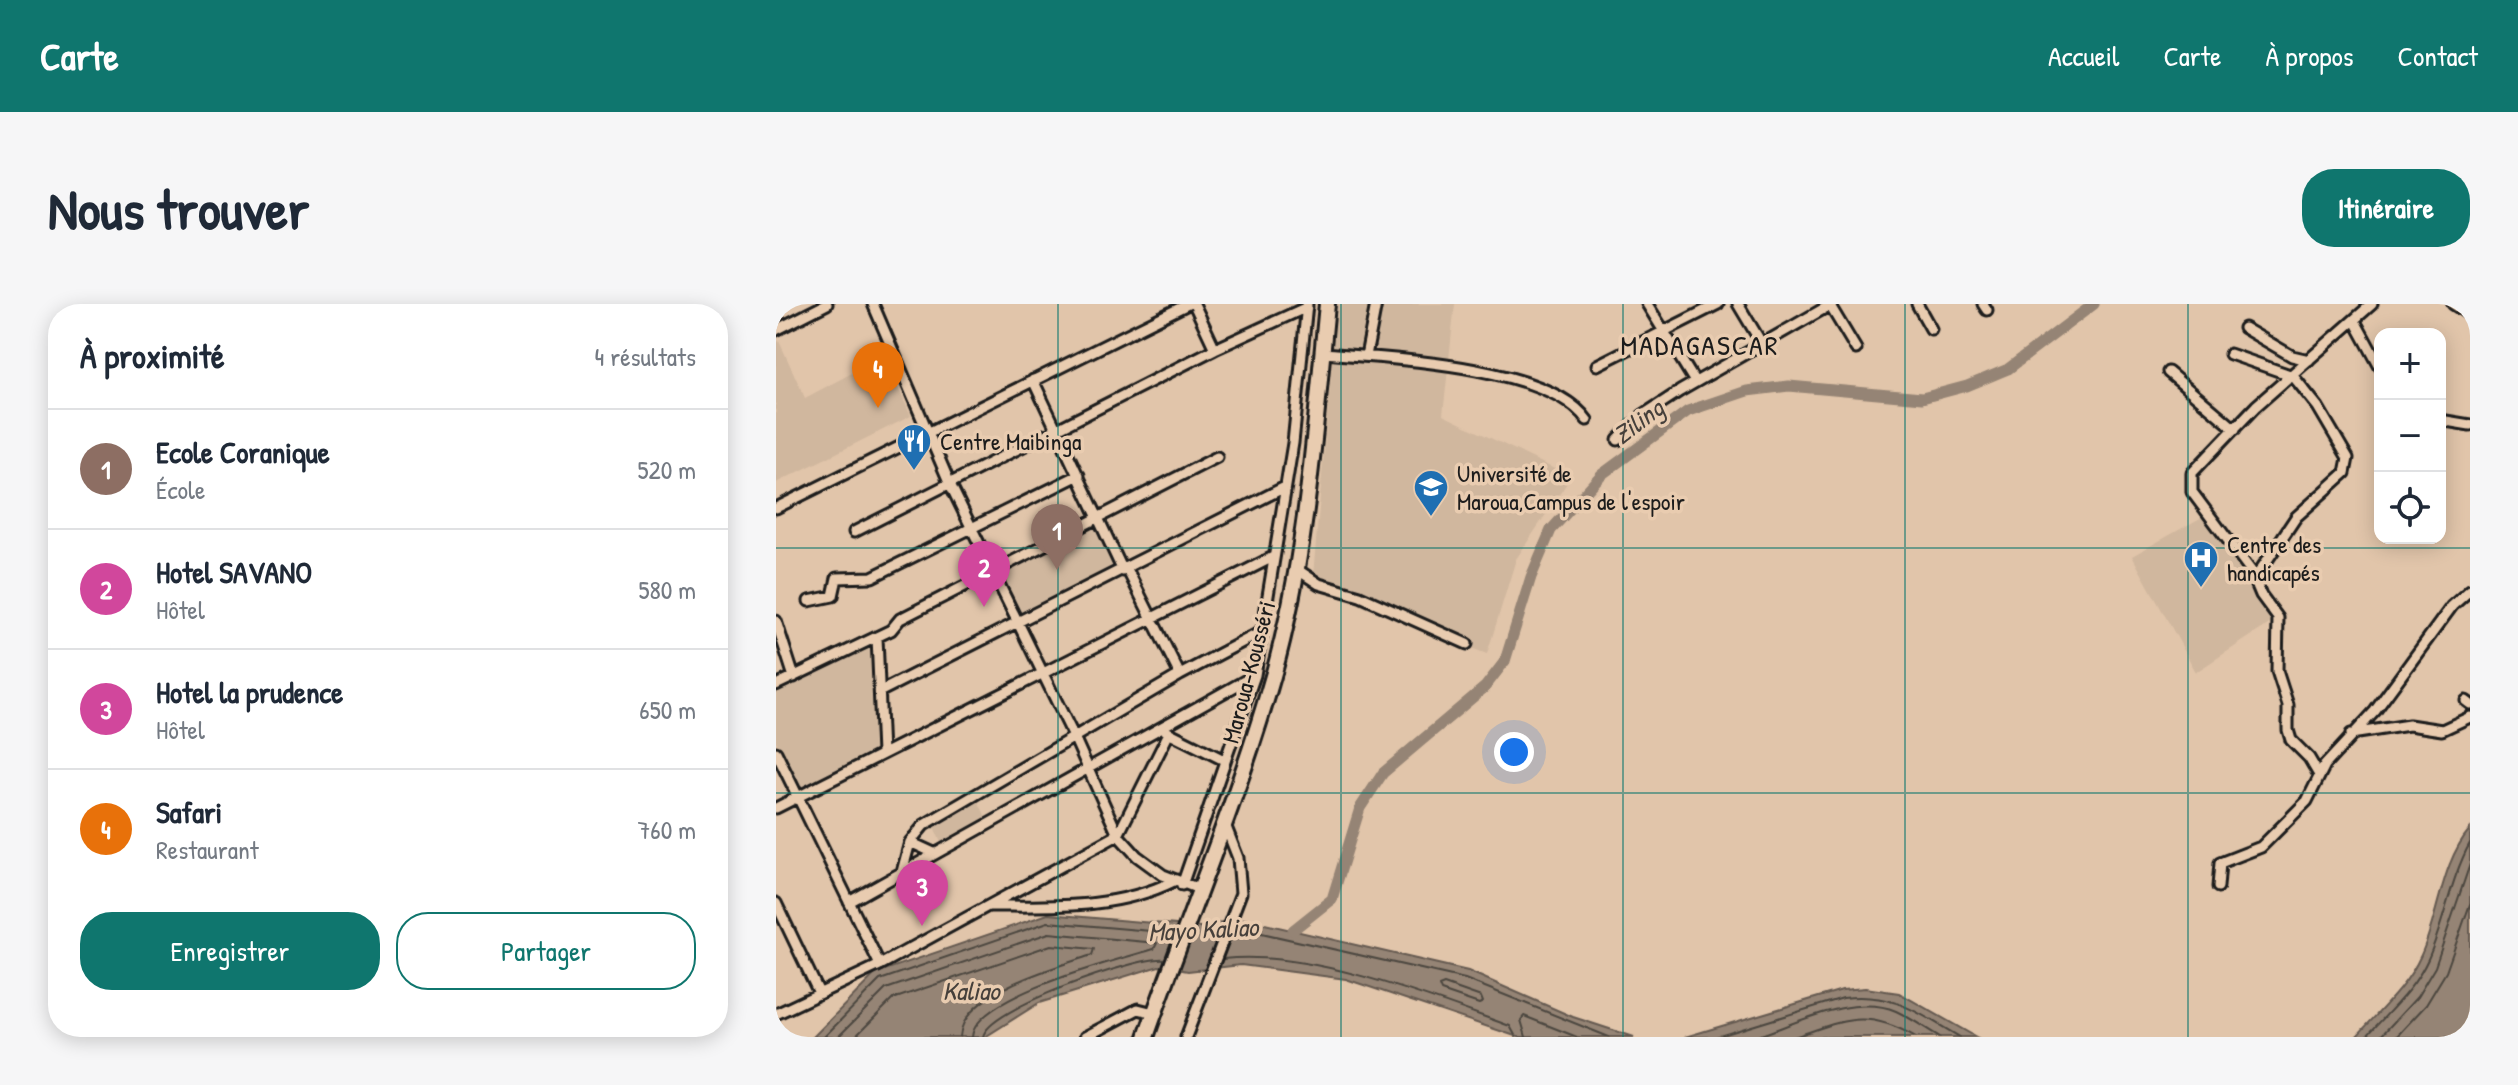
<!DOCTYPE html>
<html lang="fr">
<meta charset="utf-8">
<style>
:root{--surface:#fff;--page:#f6f6f7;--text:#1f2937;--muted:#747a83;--line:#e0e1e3;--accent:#0f766e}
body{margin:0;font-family:"Patrick Hand",sans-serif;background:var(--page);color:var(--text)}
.controls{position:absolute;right:24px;top:24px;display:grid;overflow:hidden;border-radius:16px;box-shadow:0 4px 20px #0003}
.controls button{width:72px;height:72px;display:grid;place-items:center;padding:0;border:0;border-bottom:2px solid var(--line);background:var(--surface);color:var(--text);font:40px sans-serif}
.you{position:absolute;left:738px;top:448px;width:28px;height:28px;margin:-20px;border:6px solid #fff;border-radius:50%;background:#1a73e8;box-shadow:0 0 0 12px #1a73e833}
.badge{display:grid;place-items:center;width:52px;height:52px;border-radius:50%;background:var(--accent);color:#fff;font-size:26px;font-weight:700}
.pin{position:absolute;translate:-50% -66px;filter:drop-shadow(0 2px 4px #0008)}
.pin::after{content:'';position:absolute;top:42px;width:28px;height:24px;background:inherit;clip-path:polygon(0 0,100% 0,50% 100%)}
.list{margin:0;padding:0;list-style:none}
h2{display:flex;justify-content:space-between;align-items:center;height:104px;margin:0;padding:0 32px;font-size:34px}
h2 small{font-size:26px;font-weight:400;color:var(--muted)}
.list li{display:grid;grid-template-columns:52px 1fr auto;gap:24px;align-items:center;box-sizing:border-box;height:120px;padding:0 32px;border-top:2px solid var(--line)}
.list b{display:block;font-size:30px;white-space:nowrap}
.list p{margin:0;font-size:26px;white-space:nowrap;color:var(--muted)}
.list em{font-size:26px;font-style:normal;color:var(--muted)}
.actions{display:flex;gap:16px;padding:24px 32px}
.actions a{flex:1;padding:18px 0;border:2px solid var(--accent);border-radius:32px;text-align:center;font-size:28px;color:var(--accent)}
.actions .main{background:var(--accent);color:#fff}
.icon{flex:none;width:44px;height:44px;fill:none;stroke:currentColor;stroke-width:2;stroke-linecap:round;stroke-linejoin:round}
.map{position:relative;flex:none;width:1694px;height:733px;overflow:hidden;border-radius:32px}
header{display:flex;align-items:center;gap:48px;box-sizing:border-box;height:112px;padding:0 40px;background:var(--accent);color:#fff}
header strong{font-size:38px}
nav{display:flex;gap:44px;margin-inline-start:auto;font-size:28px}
.intro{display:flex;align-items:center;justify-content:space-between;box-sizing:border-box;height:192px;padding:0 48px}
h1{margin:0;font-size:56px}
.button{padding:20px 36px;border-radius:32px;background:var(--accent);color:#fff;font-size:28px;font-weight:700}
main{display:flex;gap:48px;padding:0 48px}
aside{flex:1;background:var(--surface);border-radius:32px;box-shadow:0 4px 20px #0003}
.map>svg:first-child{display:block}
.built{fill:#d0b79e}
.water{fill:#958474;stroke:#655a51;stroke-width:2}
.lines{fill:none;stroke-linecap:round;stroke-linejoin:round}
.shore{stroke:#4c463f;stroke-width:2}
.river{stroke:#958474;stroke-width:11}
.minor-casing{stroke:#1c1c1c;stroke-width:15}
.highway-casing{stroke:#1c1c1c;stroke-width:20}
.minor{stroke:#e9ccb0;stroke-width:9}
.highway{stroke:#e9ccb0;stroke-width:14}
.grid{fill:none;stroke:#0f766e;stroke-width:2;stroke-opacity:0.55}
.labels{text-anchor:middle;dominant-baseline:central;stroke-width:7;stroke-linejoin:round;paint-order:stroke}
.poi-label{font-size:24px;fill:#1c1c1c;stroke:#e9ccb0;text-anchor:start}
.street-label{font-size:24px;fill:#1c1c1c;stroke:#e9ccb0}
.water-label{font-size:26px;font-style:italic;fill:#46403b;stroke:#e9ccb0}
.quarter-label{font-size:28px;letter-spacing:2px;fill:#1c1c1c;stroke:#e9ccb0}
</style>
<header>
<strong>Carte</strong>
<nav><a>Accueil</a><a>Carte</a><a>À propos</a><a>Contact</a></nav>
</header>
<div class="intro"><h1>Nous trouver</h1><a class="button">Itinéraire</a></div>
<main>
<aside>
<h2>À proximité<small>4 résultats</small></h2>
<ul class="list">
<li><span class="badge" style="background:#8d6e63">1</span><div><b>Ecole Coranique</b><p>École</p></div><em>520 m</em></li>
<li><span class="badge" style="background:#d1479c">2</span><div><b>Hotel SAVANO</b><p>Hôtel</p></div><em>580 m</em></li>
<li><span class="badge" style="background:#d1479c">3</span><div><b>Hotel la prudence</b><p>Hôtel</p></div><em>650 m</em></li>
<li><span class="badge" style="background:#e8710a">4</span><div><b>Safari</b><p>Restaurant</p></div><em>760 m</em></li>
</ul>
<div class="actions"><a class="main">Enregistrer</a><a>Partager</a></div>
</aside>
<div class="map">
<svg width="1694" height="733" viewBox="0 0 1694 733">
<rect width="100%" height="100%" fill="#e1c5aa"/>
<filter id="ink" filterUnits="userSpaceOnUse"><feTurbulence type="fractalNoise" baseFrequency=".0125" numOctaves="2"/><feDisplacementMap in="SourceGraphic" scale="16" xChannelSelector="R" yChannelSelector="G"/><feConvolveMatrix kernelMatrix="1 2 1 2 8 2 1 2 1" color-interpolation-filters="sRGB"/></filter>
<g filter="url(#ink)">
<path class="built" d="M 561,0 L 679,0 L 667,111 L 795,173 L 740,255 L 711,350 L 536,283 Z
M 3,37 L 29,94 L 108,52 L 135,112 L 0,179 L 0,39 Z
M 1428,212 L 1498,317 L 1420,368 L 1356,252 Z
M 319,217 L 344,265 L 244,316 L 219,267 Z
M 97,343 L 102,446 L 23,486 L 0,437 L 0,386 Z
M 200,493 L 210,513 L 165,539 L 157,520 Z"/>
<path class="water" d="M 1694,525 L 1694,733 L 1580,733 C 1603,707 1631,683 1645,651 C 1663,611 1665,559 1694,525 Z
M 272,610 L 424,623 L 463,614 L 692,667 L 797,713 L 858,733 L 742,733 L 570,675 L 465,661 L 412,667 L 383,662 L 263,699 L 209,733 L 37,733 L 100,669 Z
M 1089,684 L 1123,689 L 1200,733 L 909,733 L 1066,686 Z"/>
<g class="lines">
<path class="shore" d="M 459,623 L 689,675 L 833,733
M 447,655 C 533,645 653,693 734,722 L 740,733
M 668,680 L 705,693 L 707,698 L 703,700 L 665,687 L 663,682 Z
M 48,733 L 104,676 L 272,618 L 398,629
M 62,733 L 110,685 L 273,629 L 381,639 L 378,645 C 342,656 199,691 196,733
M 79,733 L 117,695 L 275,641 L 318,645 L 316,651 C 280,663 186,688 184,733
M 207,733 C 210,705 361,652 389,655
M 750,733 L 745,716 L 748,712 L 801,733
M 940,733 L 1067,694 C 1118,688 1142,709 1184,733
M 979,733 C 1019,720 1078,689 1120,707 C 1135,714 1150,725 1164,733
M 1018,733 C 1070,716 1089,704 1140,733
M 1590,733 C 1612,708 1638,686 1652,655 C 1669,617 1674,576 1694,539
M 1604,733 L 1641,693 L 1659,663 L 1694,560
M 1620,733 L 1650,701 L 1670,668 L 1694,600"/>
<path class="river" d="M 517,626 L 556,595 L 584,504 L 607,469 L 709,383 L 729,357 L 755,273 L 775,226 L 825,171 L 912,107 L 971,87 L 1013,82 L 1146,94 L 1191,82 L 1232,65 L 1318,0"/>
<g class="minor-casing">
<path id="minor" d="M 97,0 L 174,180 L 298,433 L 342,531 L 361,552 L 387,571 L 423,585
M 418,0 L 439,45
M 871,0 L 919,78
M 962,0 L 986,40
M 1053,0 L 1080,45
M 1141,0 L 1155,25
M 1207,0 L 1211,6
M 1677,0 L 1694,11
M 1579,17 L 1604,63
M 1468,24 L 1516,52 L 1533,56
M 0,26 L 51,0
M 546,49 C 611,54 773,61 811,116
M 1454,50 L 1517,72 L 1542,103 L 1572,154 L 1569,169 L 1520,213 L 1478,276
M 590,52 L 600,0
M 821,61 L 942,0
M 1392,68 L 1459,125
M 257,76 L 347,267
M 1664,116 L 1694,121
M 842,136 L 867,111 L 904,87 L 1056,0
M 0,204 L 412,0
M 78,228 L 439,45 L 531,3
M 351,265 L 404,371
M 522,266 L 543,280 L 584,292 L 691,340
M 33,297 L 57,292 L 61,274 L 96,273 L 303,171
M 0,317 L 18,373
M 101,333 L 106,450
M 0,381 L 115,326 L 124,315 L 441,153
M 105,387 L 509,183
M 1690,397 L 1694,400
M 390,427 L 448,456
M 1575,430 L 1633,421 L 1666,426 L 1694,413
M 0,448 L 104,661
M 1543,471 L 1533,454 L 1515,436 L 1512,426 L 1512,401 L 1501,367 L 1502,314 L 1485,291 L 1475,267 L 1416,188 L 1416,169 L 1480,102 L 1596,0
M 0,504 L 497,253
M 134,538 L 158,549
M 126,568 L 134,538 L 148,521 L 404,371 L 487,327
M 406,581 L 479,371 L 517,139 L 531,0
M 1442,583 L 1444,559 L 1485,543 L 1531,497 L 1549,461 L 1599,407 L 1676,302 L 1694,286
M 73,598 L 479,371
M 0,599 L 43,689
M 213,602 C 277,602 339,606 398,577
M 0,710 L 104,661 L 342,531 L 393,429
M 309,733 L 362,705 L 378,709
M 410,733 L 465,589 L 462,554 L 448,518"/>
</g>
<g class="highway-casing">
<path id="highway" d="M 370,733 C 412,613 462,495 497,372 C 531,251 539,124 551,0"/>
</g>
<use href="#minor" class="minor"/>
<use href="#highway" class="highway"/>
</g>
</g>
<path class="grid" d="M 282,0 L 282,733M 565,0 L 565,733M 847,0 L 847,733M 1129,0 L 1129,733M 1412,0 L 1412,733M 0,244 L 1694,244M 0,489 L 1694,489"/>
<defs>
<g id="restaurant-pin" transform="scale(1.8)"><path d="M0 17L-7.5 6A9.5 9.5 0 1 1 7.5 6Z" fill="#1f6fb2" stroke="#e9ccb0"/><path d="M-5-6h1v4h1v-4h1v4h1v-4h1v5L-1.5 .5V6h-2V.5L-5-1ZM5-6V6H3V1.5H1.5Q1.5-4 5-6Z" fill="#fff"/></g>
<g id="university-pin" transform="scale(1.8)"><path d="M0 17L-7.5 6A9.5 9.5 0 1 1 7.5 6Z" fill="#1f6fb2" stroke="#e9ccb0"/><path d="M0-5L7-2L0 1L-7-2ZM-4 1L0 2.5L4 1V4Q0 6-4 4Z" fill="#fff"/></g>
<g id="hospital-pin" transform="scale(1.8)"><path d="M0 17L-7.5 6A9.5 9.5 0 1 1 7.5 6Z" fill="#1f6fb2" stroke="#e9ccb0"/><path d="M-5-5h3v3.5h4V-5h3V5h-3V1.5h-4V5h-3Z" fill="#fff"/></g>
</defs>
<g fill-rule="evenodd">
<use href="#restaurant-pin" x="138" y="137"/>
<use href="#university-pin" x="655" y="183"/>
<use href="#hospital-pin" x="1425" y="254"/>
</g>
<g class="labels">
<g class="poi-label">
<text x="164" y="137">Centre Maibinga</text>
<text x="681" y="169">Université de<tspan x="681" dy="28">Maroua,Campus de l'espoir</tspan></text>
<text x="1451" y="240">Centre des<tspan x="1451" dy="28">handicapés</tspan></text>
</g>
<g class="street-label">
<text transform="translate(472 368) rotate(-75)">Maroua-Kousséri</text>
</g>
<g class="water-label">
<text transform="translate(862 117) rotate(-37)">Ziling</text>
<text transform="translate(427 625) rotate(-3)">Mayo Kaliao</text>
<text x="195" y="686">Kaliao</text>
</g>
<g class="quarter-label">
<text x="924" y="41">MADAGASCAR</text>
</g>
</g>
</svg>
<div class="controls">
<button>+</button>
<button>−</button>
<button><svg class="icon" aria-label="locate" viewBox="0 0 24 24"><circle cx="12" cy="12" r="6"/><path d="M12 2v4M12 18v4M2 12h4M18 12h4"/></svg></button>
</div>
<div class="you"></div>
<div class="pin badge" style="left:281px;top:266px;background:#8d6e63">1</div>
<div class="pin badge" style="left:208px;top:303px;background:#d1479c">2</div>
<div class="pin badge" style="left:146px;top:622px;background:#d1479c">3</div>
<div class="pin badge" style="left:102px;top:104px;background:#e8710a">4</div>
</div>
</main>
